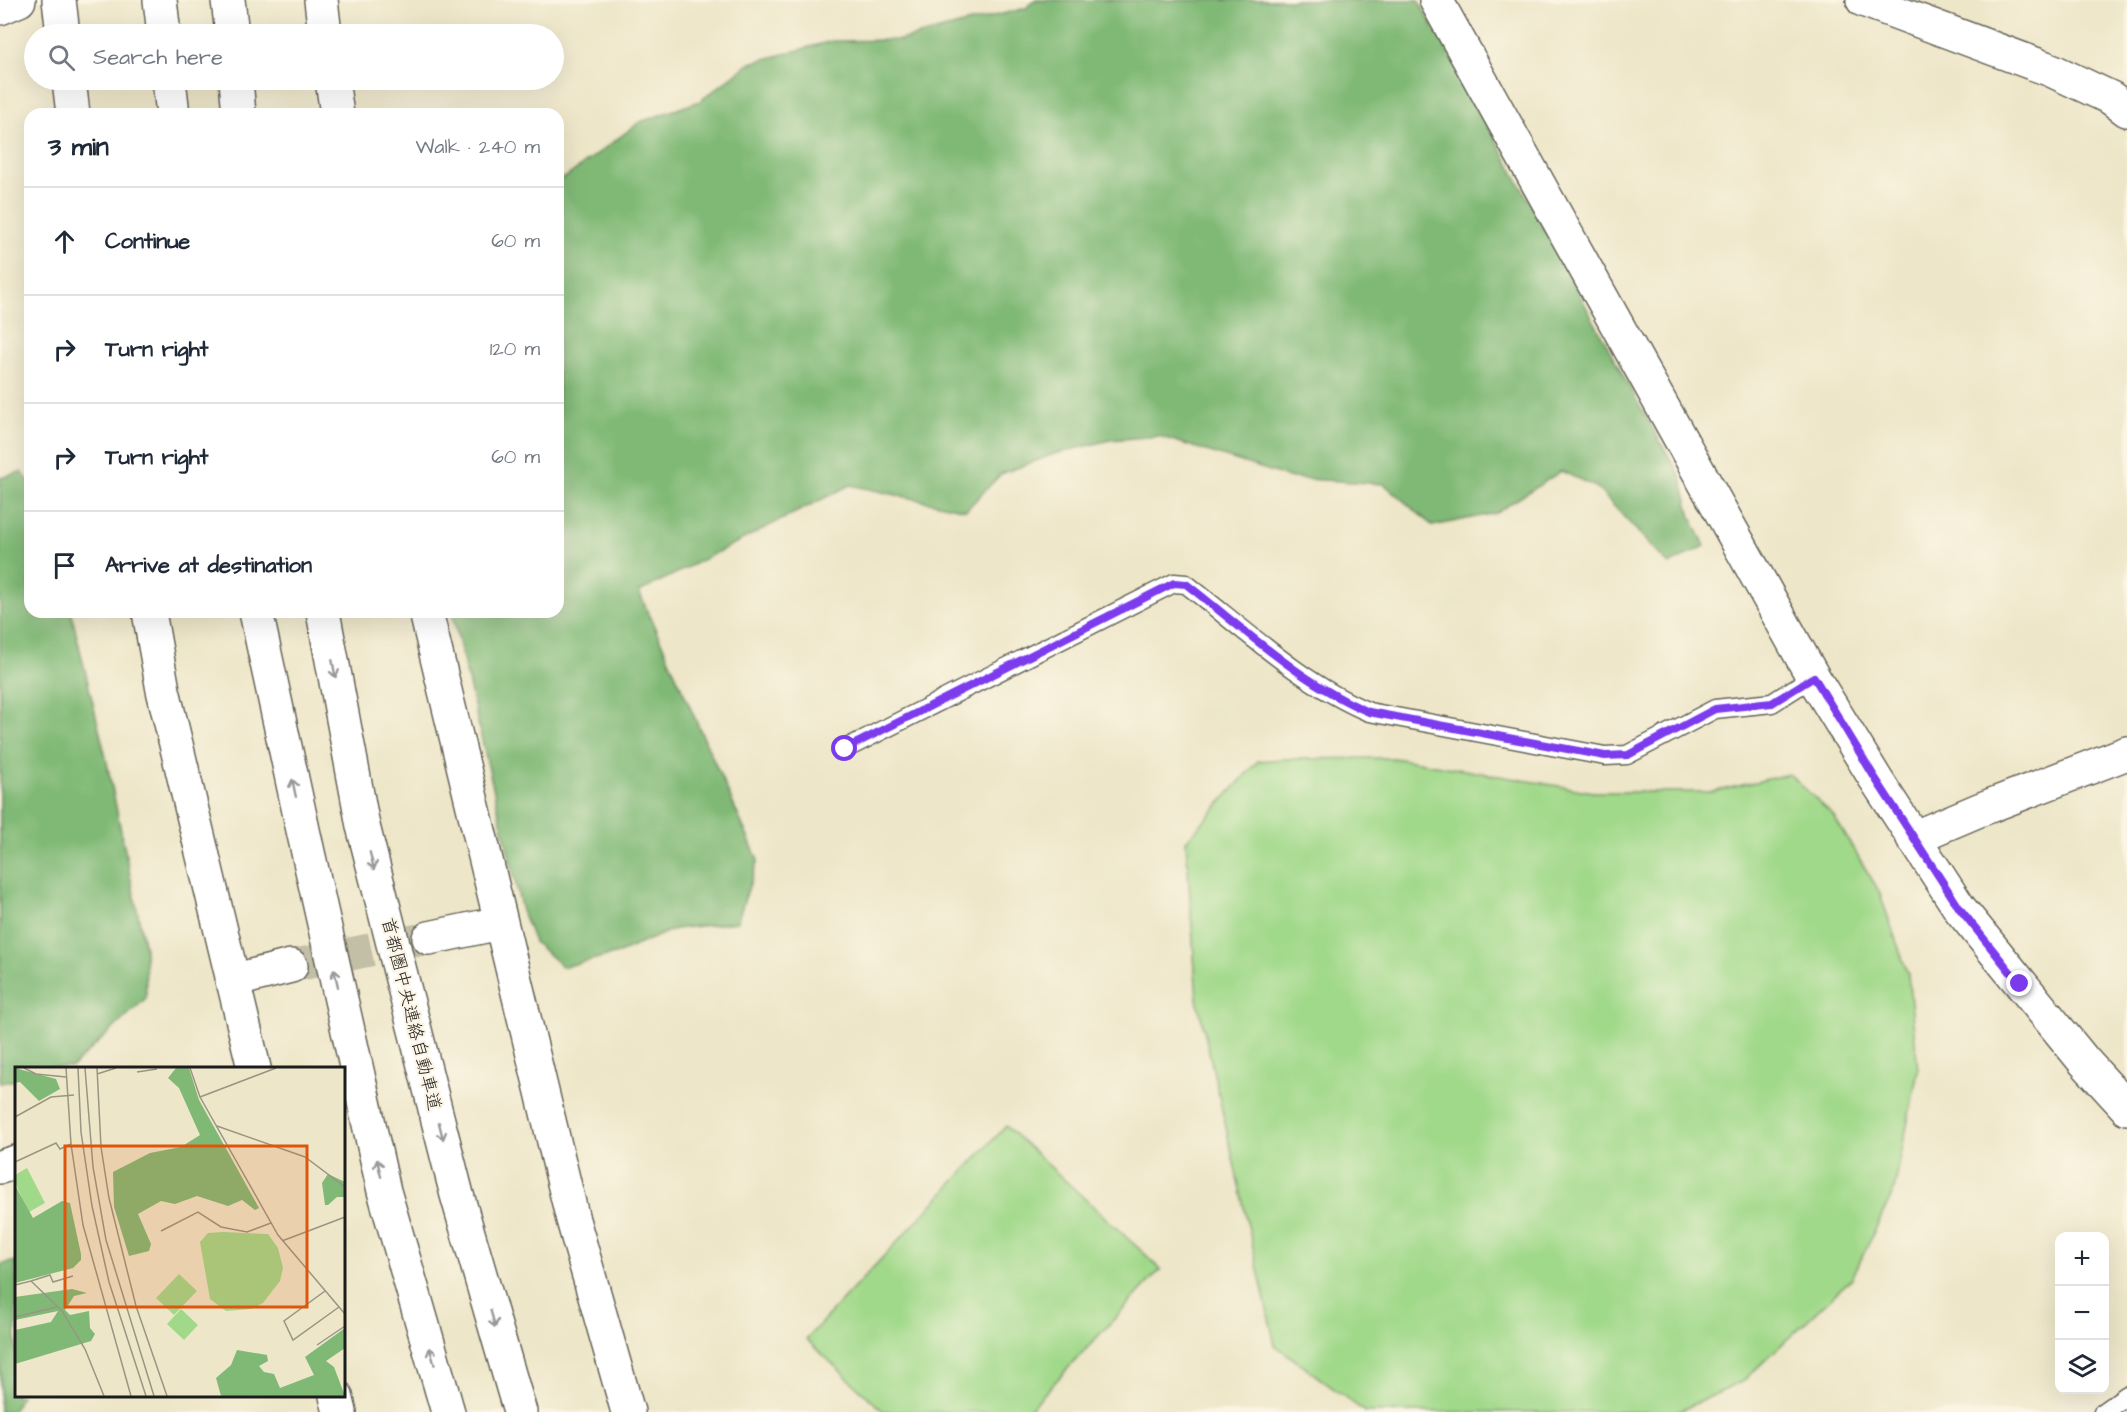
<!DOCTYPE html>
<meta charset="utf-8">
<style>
:root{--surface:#fff;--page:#f6f6f7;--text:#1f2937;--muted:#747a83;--line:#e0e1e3}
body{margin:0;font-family:"Architects Daughter","Klee One",sans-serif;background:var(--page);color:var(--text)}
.controls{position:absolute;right:18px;bottom:18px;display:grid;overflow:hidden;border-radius:12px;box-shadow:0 6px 24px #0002}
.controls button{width:54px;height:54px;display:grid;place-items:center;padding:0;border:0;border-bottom:2px solid var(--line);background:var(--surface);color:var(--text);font:30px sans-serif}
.stop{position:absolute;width:18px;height:18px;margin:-14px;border:4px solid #7c3aed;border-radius:50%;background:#fff}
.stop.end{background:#7c3aed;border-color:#fff;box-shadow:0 2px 6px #0008}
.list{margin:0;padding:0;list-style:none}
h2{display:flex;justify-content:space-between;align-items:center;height:78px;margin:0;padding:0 24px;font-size:26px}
h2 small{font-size:20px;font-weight:400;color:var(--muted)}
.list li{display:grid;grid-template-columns:39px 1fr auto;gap:18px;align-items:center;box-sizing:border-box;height:108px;padding:0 24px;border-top:2px solid var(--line)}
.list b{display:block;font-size:22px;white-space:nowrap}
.list em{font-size:20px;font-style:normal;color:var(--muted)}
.icon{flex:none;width:33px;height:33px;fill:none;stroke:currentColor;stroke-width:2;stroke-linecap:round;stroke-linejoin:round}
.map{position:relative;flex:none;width:2127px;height:1412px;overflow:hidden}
.search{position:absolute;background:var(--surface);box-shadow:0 6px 24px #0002;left:24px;top:24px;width:540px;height:66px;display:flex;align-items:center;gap:15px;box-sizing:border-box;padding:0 21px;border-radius:33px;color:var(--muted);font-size:22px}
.panel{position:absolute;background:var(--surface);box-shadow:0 6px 24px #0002;left:24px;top:108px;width:540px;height:510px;border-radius:18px}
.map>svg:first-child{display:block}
.green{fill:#a1d98a;stroke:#5e7a53;stroke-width:1.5}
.forest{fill:#80b976;stroke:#4e6a49;stroke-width:1.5}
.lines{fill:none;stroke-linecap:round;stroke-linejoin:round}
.minor-tunnel{stroke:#c3bea6;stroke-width:33;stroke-dasharray:33 16;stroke-linecap:butt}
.service-casing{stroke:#656358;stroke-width:21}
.minor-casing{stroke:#656358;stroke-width:36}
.tertiary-casing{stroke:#656358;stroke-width:36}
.motorway-casing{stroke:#656358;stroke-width:36}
.service{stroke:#fff;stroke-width:18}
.minor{stroke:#fff;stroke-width:33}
.tertiary{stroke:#fff;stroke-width:33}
.motorway{stroke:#fff;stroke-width:33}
.oneway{stroke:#999}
.route{stroke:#7c3aed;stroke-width:8}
.labels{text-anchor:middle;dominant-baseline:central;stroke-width:4.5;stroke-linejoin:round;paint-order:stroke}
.street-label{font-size:18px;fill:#1c1c1c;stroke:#fcf5e5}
.inset-road{fill:none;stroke:#999583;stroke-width:1.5}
.view{fill:#de560d;fill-opacity:0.15;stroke:#de560d;stroke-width:3}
.inset-edge{fill:none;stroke:#1c1c1c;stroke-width:3}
</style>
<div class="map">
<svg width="2127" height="1412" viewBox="0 0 2127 1412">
<rect width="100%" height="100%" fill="#fcf5e5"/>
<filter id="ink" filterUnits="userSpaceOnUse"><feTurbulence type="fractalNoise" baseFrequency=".0167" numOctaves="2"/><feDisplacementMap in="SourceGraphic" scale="12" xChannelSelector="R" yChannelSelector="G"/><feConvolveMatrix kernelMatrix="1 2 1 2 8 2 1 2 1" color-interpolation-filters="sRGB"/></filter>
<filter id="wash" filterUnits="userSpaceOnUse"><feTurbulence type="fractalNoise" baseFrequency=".008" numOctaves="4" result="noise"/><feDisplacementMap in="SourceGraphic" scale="24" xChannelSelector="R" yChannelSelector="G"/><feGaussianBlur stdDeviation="1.35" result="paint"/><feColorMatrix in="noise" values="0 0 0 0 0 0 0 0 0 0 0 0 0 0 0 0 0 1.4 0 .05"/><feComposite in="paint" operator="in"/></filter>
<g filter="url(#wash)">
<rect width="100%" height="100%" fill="#ede6c8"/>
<path class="green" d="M 1394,758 L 1593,792 L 1713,792 L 1789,774 L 1833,815 L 1879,891 L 1908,975 L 1918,1070 L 1894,1190 L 1852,1278 L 1743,1381 L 1678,1412 L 1365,1412 L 1275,1345 L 1197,999 L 1186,841 L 1258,761 L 1285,759 Z
M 1006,1126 L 1161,1269 L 1027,1412 L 884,1412 L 806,1339 Z"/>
<path class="forest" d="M 1034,0 L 1418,0 L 1453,60 L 1643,412 L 1681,477 L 1691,517 L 1705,546 L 1669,565 L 1596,487 L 1561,471 L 1496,513 L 1433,526 L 1384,484 L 1292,478 L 1159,436 L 1110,440 L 1054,454 L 1001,474 L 966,510 L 850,485 L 639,592 L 758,860 L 737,922 L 674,929 L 619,953 L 563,967 L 534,942 L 522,911 L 452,612 L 558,612 L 558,180 L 566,177 L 640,122 L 700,101 L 750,63 L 832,41 L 900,40 L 1026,8 Z
M 21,472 L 30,482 L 30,612 L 71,612 L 106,758 L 145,948 L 146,998 L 72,1067 L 16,1068 L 16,1080 L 0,1083 L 0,478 Z
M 16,1261 L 16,1396 L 21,1396 L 12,1412 L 0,1412 L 0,1265 Z"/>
</g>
<g filter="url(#ink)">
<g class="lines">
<path class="minor-tunnel" d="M 291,966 L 429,938"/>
<g class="service-casing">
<path id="service" d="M 845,749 L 1174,583 L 1186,584 C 1244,629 1302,684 1369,712 L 1605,756 L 1627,755 L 1715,709 L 1772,703 L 1813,677
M 2103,1412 L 2127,1395"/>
</g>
<g class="minor-casing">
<path id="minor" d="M 59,0 L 63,34
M 1863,0 L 2051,70 L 2111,98 L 2127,110
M 0,8 L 19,0
M 69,80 L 73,114
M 149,612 L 163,690 L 254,1068
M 1913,838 L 1979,810 L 2127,753
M 429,938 L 500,923
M 232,981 L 291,966
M 0,1167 L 16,1162
M 336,1396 L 340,1412"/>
</g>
<g class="tertiary-casing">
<path id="tertiary" d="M 321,0 L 325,34
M 1436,0 L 1813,677 L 1875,778 L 1960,909 L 2084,1061 L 2127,1108
M 332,80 L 337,114
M 426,612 L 573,1220 L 628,1412"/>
</g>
<g class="motorway-casing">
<path id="motorway" d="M 160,0 L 164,34
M 228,0 L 232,34
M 169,80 L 173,114
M 236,80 L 239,114
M 256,612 L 303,830 L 384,1191 L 448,1412
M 323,612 L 363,826 L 457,1195 L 520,1412"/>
</g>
<use href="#service" class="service"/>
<use href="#minor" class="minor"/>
<use href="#tertiary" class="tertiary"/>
<use href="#motorway" class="motorway"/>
</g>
<defs><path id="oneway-shaft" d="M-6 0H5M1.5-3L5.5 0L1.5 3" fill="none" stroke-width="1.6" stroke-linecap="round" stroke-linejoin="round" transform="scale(1.5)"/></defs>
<g class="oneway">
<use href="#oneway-shaft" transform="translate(334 669) rotate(79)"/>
<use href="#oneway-shaft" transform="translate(294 788) rotate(-102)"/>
<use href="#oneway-shaft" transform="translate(372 861) rotate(76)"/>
<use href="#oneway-shaft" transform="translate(336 978) rotate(-103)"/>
<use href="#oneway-shaft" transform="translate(441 1131) rotate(76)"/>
<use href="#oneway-shaft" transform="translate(379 1168) rotate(-103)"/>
<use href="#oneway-shaft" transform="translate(493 1319) rotate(74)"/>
<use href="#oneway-shaft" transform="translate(432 1356) rotate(-106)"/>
</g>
</g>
<g class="lines" filter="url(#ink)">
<path class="route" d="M 845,749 L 1174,583 L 1186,584 C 1244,629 1302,684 1369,712 L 1605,756 L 1628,755 L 1715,709 L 1772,703 L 1814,677 L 1875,778 L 1960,909 L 2020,984"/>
</g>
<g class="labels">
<g class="street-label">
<text transform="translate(411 1014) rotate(76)">首都圏中央連絡自動車道</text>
</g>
</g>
<g transform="translate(15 1067)">
<rect width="330" height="330" fill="#ede6c8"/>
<path d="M 12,101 L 30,136 L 14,145 L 0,116 L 0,108 ZM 208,165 L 253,167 L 263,181 L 268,201 L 265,214 L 248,236 L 236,242 L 211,244 L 195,232 L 185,175 L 193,166 ZM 164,207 L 182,224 L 159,248 L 141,231 ZM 166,242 L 183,258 L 169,273 L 152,257 Z" fill="#a1d98a"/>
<path d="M 0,1 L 41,12 L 45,22 L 24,34 L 5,15 L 0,16 ZM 161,1 L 174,1 L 184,33 L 244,141 L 240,143 L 227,133 L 213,139 L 182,129 L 160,137 L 146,134 L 123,147 L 136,177 L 134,184 L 114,189 L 99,140 L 98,105 L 135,86 L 166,80 L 185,68 L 164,21 L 153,11 ZM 313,107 L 330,115 L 330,130 L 322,130 L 313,138 L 310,138 L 307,116 ZM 0,118 L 18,151 L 47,134 L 55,136 L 66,187 L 66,193 L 58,201 L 0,216 ZM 57,222 L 72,226 L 59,229 L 50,243 L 55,248 L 74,244 L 75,261 L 80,267 L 76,274 L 0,297 L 0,263 L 36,255 L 43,244 L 0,253 L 0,230 ZM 330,261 L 330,281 L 311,294 L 319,300 L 330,329 L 206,329 L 201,311 L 216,298 L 222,283 L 252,288 L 253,294 L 244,299 L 249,305 L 259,307 L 265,321 L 299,308 L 290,290 Z" fill="#80b976"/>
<path class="inset-road" d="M 9,1 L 21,7 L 51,10M 51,1 L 56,77 L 68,158 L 116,329M 63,1 L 66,65 L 77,139 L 94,215 L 131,329M 70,1 L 78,100 L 91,173 L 139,329M 82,1 L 86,80 L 94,131 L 121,239 L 152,329M 175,1 L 185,30 L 263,168 L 330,247M 122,5 L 142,2M 82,7 L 101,1M 185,30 L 261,1M 0,50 L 36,30 L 59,28M 202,59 L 290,90 L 330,120M 0,95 L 41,76 L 45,82 L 56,77M 146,164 L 183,145 L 206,160 L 232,165 L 256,156M 267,174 L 330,150M 16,214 L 35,208 L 38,215 L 58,209M 0,218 L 16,214 L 47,244 L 70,282 L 89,329M 310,224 L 269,254 L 278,273 L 324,240M 0,250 L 42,240M 302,278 L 330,259"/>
<path class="view" d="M 50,79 L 292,79 L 292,240 L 50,240 Z"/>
<rect width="330" height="330" class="inset-edge"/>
</g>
</svg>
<div class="controls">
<button>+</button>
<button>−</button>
<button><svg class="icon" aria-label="layers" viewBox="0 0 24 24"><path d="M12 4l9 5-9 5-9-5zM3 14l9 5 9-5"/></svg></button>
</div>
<div class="stop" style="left:845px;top:749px"></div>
<div class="stop end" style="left:2020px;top:984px"></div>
<div class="search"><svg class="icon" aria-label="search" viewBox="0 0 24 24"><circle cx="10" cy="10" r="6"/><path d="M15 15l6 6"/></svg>Search here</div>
<section class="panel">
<h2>3 min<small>Walk · 240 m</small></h2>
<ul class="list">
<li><svg class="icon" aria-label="ahead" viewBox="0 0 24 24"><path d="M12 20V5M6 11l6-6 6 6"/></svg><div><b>Continue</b></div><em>60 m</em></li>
<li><svg class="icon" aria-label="right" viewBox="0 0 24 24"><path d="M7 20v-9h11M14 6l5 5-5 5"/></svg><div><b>Turn right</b></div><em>120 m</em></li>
<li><svg class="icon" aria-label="right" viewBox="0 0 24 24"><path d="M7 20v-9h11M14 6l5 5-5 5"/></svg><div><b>Turn right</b></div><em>60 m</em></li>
<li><svg class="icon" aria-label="arrive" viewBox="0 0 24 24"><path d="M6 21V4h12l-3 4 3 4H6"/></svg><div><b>Arrive at destination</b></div></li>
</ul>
</section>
</div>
